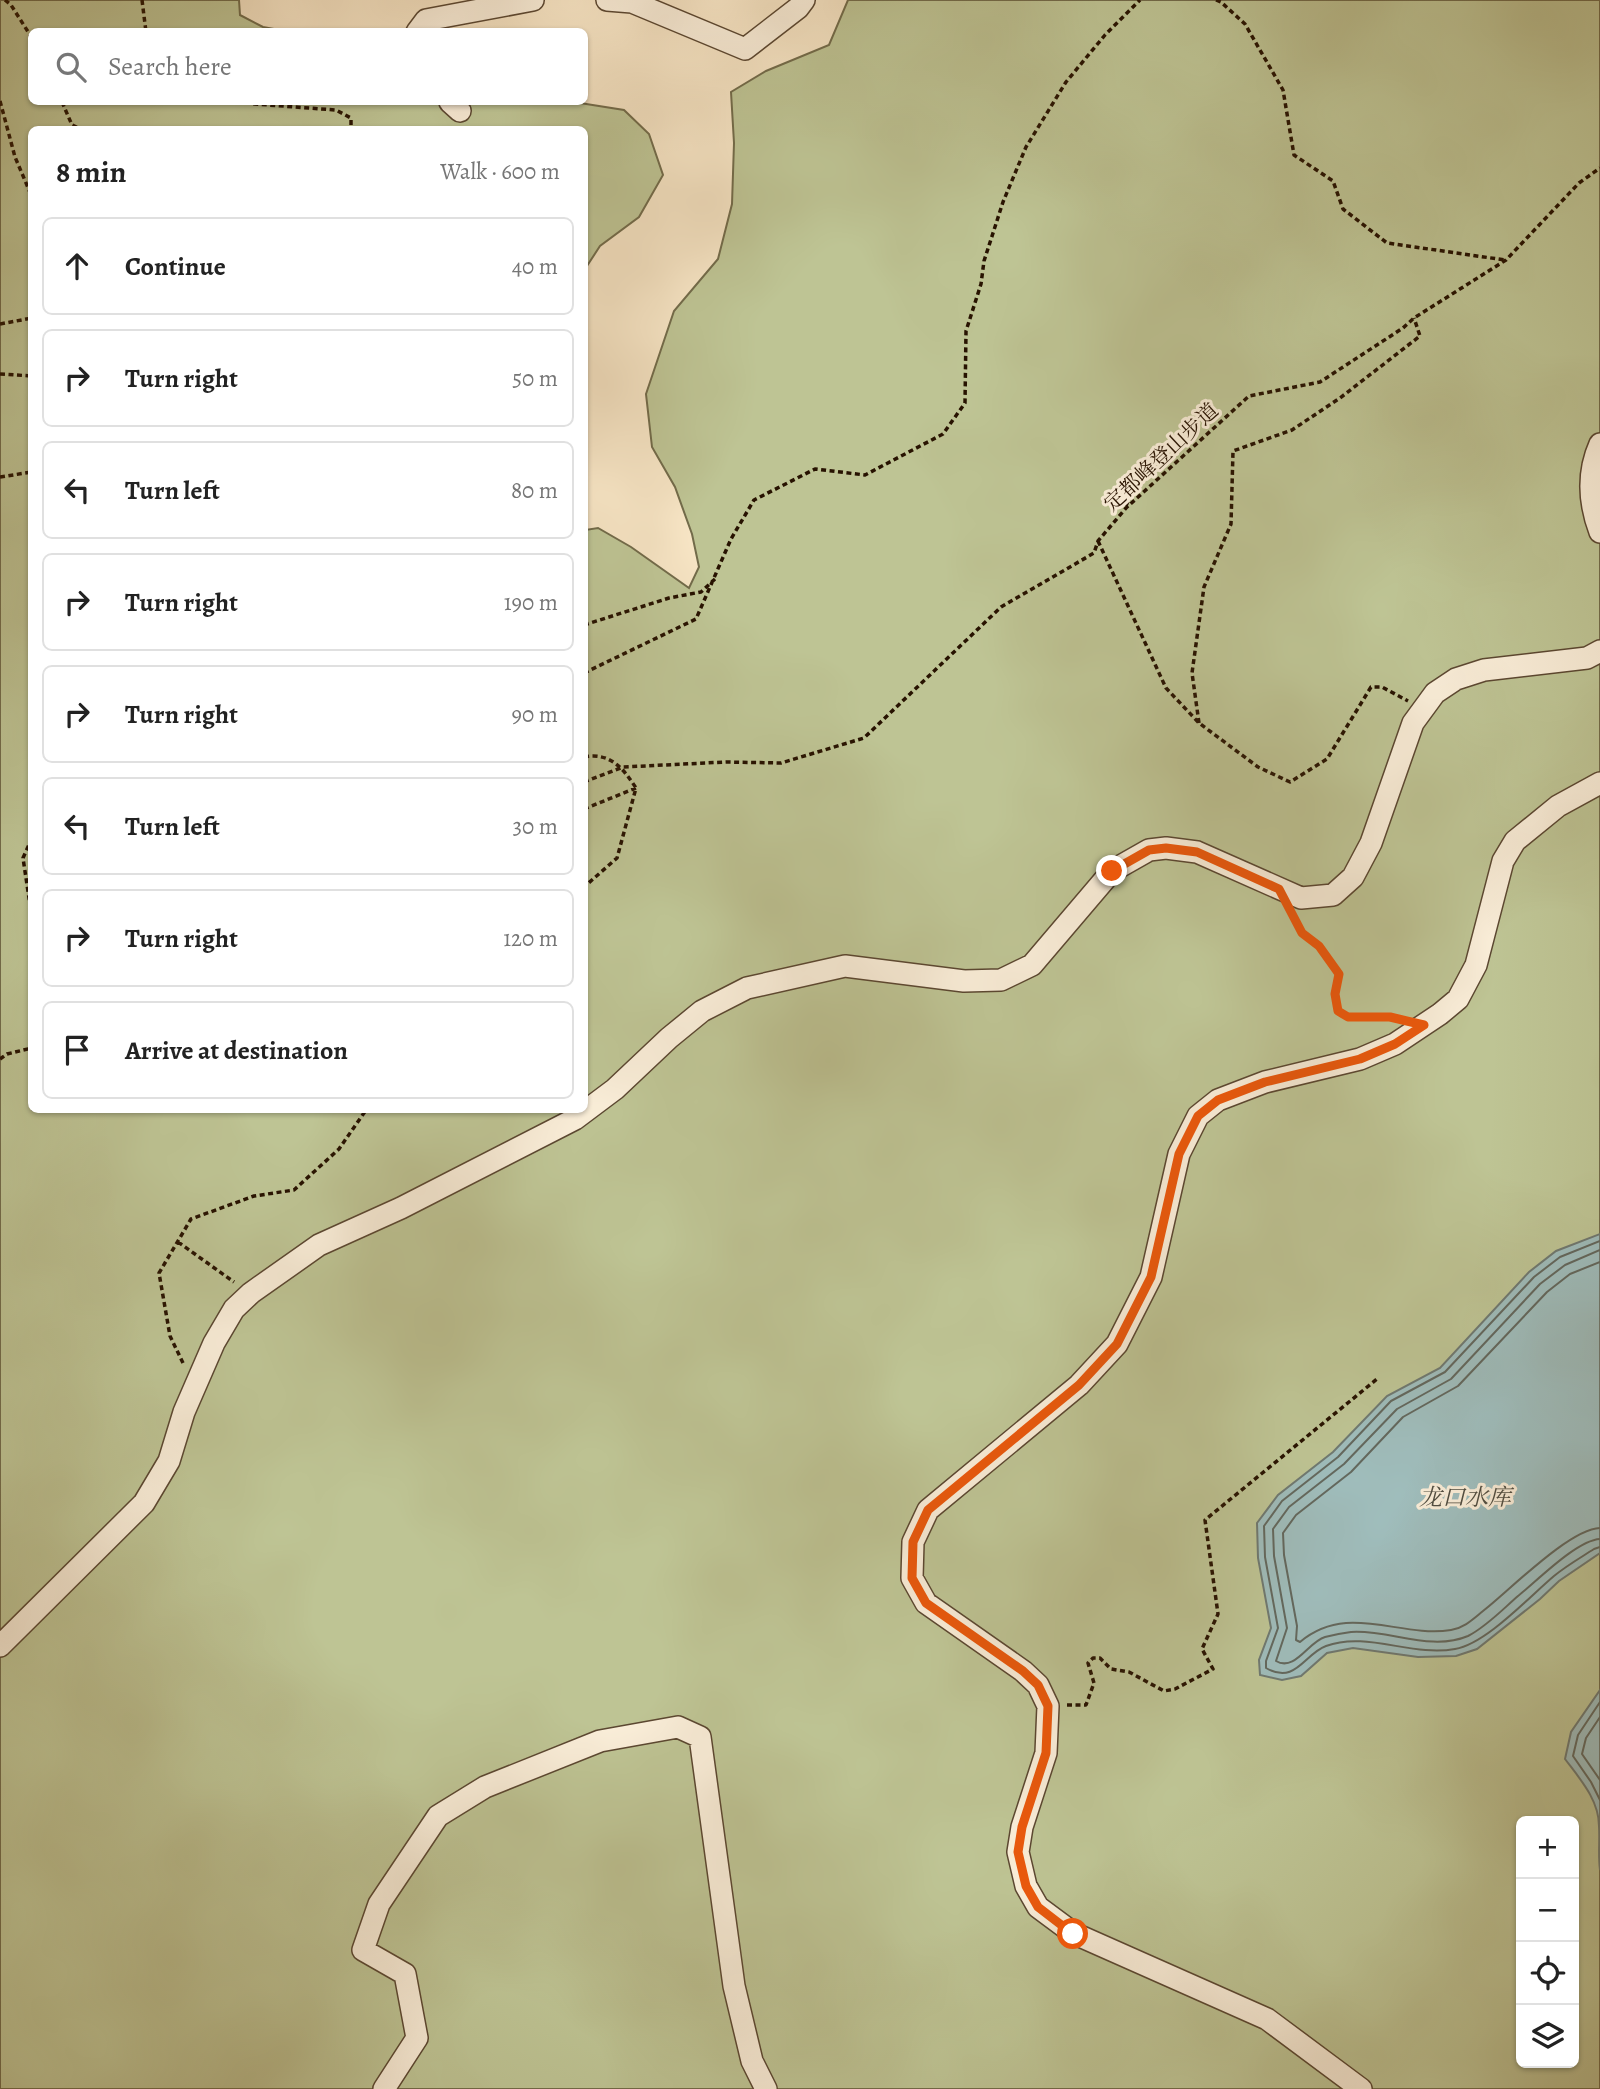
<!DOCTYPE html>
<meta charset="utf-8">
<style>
:root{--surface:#fff;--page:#f6f6f6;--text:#222;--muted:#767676;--line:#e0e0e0}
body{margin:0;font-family:Alegreya,"Noto Serif SC",serif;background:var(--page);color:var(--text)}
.controls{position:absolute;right:21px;bottom:21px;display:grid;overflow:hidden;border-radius:10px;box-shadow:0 2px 5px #0004}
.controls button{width:63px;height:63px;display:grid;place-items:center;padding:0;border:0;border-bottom:2px solid var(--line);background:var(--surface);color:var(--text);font:35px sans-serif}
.stop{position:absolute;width:21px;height:21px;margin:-16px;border:5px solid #ea580c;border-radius:50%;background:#fff}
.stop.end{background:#ea580c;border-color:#fff;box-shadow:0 2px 7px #0008}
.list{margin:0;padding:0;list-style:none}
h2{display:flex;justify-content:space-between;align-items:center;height:91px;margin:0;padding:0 28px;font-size:30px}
h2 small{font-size:23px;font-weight:400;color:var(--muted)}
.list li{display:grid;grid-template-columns:46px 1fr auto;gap:21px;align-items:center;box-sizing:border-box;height:98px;margin:0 14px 14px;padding:0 14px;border:2px solid var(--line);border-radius:10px}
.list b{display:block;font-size:26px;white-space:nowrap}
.list em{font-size:23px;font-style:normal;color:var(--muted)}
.icon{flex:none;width:38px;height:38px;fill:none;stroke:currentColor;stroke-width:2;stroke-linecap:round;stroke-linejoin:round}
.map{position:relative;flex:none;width:1600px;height:2089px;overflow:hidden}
.search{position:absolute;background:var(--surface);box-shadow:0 2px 5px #0004;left:28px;top:28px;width:560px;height:77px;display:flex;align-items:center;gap:18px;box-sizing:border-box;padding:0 24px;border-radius:10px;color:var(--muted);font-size:26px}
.panel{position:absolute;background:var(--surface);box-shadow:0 2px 5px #0004;left:28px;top:126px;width:560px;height:987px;border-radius:10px}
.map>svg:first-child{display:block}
.green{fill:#bec494;stroke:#726b4a;stroke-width:2;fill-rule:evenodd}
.water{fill:#9fbdbc;stroke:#6f7971;stroke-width:2}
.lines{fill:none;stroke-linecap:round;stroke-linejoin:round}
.shore{stroke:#63685e;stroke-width:2}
.minor-casing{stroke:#5b4731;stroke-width:24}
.path{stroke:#271200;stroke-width:3.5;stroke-dasharray:5 3.5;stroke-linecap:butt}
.minor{stroke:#faeed9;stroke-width:21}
.route{stroke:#ea580c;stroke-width:9}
.labels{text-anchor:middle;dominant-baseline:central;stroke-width:6;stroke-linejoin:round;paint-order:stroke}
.street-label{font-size:21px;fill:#271200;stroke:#faeed9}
.water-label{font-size:23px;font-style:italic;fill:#514e42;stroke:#faeed9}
</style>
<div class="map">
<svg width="1600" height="2089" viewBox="0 0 1600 2089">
<rect width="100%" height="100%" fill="#f7e5c5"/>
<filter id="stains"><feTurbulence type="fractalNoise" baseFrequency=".00286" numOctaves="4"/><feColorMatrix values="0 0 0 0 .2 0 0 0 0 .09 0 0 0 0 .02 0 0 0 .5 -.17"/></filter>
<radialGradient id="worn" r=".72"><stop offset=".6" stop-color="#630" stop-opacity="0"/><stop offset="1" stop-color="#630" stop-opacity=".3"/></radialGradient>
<path class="green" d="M 0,0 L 239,0 L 240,15 L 263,27 L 285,31 L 32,32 L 32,102 L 580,103 L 624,110 L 649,134 L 663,175 L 639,217 L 600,246 L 585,269 L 584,130 L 32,130 L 32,1110 L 584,1110 L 585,530 L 598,528 L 631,547 L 689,588 L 699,567 L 692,534 L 675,487 L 652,447 L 646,394 L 674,311 L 718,259 L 732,204 L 734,143 L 731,92 L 766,71 L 829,45 L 848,0 L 1600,0 L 1600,2089 L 0,2089 ZM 1521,1821 L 1574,1821 L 1574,2063 L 1521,2063 Z"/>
<path class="water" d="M 1600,1234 L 1600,1553 L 1559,1581 L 1540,1599 L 1477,1649 L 1456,1656 L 1418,1657 L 1353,1648 L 1327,1653 L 1301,1676 L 1282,1680 L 1260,1675 L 1259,1660 L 1271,1628 L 1258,1558 L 1257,1523 L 1278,1495 L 1333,1452 L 1387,1396 L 1440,1368 L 1529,1272 L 1556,1251 Z
M 1600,1690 L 1600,1870 C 1598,1855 1600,1841 1599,1826 C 1599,1800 1580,1779 1565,1759 L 1571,1732 Z"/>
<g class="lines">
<path class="shore" d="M 1600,1241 L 1560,1257 L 1534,1277 L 1445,1372 L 1391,1401 L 1338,1457 L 1282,1501 L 1264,1526 L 1265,1557 L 1278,1628 L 1266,1661 L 1266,1668 C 1296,1685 1304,1654 1326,1646 C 1367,1631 1412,1657 1455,1649 C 1486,1644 1529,1597 1554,1576 C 1566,1566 1580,1558 1594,1549 L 1600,1547
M 1600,1250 L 1565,1265 L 1540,1284 L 1451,1379 L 1397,1409 L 1344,1464 L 1289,1507 L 1273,1529 L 1274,1556 L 1287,1628 L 1276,1661 C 1295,1672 1308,1642 1325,1637 C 1333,1635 1343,1633 1351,1632 C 1389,1629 1430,1652 1468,1636 C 1486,1627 1503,1609 1518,1596 C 1537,1581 1577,1540 1600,1539
M 1600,1262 L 1570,1274 L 1547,1292 L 1458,1386 L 1403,1417 L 1351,1472 L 1296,1515 L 1283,1533 L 1284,1555 L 1297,1626 L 1296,1640 L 1300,1642 C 1348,1602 1398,1638 1451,1630 C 1464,1628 1473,1619 1483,1611 C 1509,1591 1569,1529 1600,1528
M 1600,1702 L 1578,1735 L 1573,1756 L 1591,1782 L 1600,1800
M 1600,1717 L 1586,1738 L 1582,1754 L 1600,1780"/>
<g class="minor-casing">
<path id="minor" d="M 607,0 L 632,2 L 745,49 L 798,8 L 804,0
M 417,32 L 426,20 L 533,0
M 450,102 L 460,111
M 1600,444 C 1587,473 1589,503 1600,532
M 0,1646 L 144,1503 L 169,1461 L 184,1412 L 214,1343 L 234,1309 L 251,1293 L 319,1245 L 401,1208 L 575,1119 L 615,1089 L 669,1038 L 702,1011 L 747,988 L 845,966 L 964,981 L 1001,980 L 1032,965 L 1112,871 L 1149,850 L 1166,848 L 1197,852 L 1301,898 L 1333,895 L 1353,877 L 1371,843 L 1413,723 L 1435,693 L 1456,679 L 1484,670 L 1587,658 L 1600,651
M 384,2089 L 417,2038 L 405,1974 L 363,1950 L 379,1904 L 438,1816 L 485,1787 L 600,1741 L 678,1727 L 700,1737 L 734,1986 L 752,2061 L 766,2089
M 1361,2089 L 1267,2019 L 1073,1933 L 1038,1907 L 1026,1886 L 1018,1852 L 1022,1827 L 1046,1753 L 1048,1706 L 1038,1685 L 1023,1671 L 926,1603 L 912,1578 L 913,1542 L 928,1510 L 1079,1385 L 1117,1344 L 1151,1277 L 1179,1154 L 1198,1116 L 1218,1100 L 1265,1082 L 1360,1059 L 1395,1044 L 1440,1014 L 1458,999 L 1476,965 L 1503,861 L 1515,841 L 1558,806 L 1600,783"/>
</g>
<path class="path" d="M 5,0 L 11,5 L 32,38
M 142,0 L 146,32
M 1216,0 L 1221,2 L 1245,24 L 1283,90 L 1294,155 L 1333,181 L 1343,209 L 1387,243 L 1505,260
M 0,101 L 15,157 L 32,197
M 62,102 L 72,125 L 82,130
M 245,102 L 255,104 L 336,110 L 351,118 L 351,130
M 0,324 L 32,318
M 0,374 L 32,376
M 0,477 L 32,472
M 1126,506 L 1135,483 L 1168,452
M 1098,541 L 1166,688 L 1199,723 L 1258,767 L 1290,782 L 1327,759 L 1371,687 L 1382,687 L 1408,701
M 584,625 L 669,598 L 701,592 L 715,579
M 584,673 L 696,619 L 731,539 L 754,500 L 815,469 L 865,475 L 943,434 L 965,403 L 966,331 L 981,284 L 984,261 L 1003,202 L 1026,147 L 1066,82 L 1105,35 L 1140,0
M 1199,723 L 1192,673 L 1204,587 L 1231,524 L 1233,451 L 1292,430 L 1340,398 L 1420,336 L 1414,318
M 584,757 C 610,752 623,768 636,788 L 617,858 L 584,887
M 584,782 L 623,767 L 726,762 L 781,763 L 864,738 L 1001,607 L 1094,553 L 1098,541 L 1126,508 L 1249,396 L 1320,382 L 1403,328 L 1414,318 L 1506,260 L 1579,183 L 1600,168
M 584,809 L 636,788
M 32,838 L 23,858 L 32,918
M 1293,915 L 1302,933 L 1319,946 L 1339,973 L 1335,994 L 1338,1011 L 1348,1017 L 1398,1019
M 0,1059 L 7,1054 L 32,1048
M 178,1242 L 234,1282
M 183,1363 L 170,1336 L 159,1273 L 191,1219 L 254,1196 L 294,1190 L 339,1149 L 366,1110
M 1067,1705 L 1086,1705 L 1094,1683 L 1088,1663 L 1093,1658 L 1100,1658 L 1111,1669 L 1129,1672 L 1164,1691 L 1175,1689 L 1213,1669 L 1202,1649 L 1218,1614 L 1205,1520 L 1377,1379"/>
<use href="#minor" class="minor"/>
</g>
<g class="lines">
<path class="route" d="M 1073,1934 L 1038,1907 L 1026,1886 L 1018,1852 L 1022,1827 L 1046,1753 L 1048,1706 L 1038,1685 L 1023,1671 L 926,1603 L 912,1578 L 913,1542 L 928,1510 L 1079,1385 L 1117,1344 L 1151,1277 L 1179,1154 L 1198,1116 L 1218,1100 L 1265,1082 L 1360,1059 L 1395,1044 L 1424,1025 L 1390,1017 L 1348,1017 L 1338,1011 L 1335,994 L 1339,974 L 1319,946 L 1302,933 L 1279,889 L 1197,852 L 1166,848 L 1149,850 L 1112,871"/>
</g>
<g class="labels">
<g class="street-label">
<text transform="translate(1161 457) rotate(-43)">定都峰登山步道</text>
</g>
<g class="water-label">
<text x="1465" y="1497">龙口水库</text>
</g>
</g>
<rect width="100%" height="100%" filter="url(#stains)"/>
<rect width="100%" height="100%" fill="url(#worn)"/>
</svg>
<div class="controls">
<button>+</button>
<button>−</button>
<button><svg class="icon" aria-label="locate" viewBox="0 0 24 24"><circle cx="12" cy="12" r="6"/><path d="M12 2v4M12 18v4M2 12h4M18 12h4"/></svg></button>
<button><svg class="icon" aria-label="layers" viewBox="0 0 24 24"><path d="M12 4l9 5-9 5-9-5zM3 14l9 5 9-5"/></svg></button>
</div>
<div class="stop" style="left:1073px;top:1934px"></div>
<div class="stop end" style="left:1112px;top:871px"></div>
<div class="search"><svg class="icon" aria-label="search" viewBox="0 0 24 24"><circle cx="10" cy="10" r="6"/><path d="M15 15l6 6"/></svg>Search here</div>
<section class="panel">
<h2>8 min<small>Walk · 600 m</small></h2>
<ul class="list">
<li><svg class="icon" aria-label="ahead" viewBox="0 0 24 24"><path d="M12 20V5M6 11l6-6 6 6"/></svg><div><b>Continue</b></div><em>40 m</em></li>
<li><svg class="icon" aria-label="right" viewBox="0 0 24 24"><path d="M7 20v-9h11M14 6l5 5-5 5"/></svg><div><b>Turn right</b></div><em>50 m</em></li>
<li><svg class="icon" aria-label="left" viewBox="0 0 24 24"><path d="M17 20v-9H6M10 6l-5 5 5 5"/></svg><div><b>Turn left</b></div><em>80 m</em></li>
<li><svg class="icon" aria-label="right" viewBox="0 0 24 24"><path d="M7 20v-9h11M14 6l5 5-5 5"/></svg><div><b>Turn right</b></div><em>190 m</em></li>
<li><svg class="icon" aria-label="right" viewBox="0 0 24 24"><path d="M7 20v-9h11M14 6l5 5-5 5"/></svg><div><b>Turn right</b></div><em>90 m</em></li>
<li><svg class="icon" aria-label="left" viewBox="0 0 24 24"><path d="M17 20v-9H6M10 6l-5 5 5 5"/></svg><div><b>Turn left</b></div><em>30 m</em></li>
<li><svg class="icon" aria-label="right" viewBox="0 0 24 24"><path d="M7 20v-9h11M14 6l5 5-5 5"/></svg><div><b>Turn right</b></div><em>120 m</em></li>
<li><svg class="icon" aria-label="arrive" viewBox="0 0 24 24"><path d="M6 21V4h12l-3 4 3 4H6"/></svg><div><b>Arrive at destination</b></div></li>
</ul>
</section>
</div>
